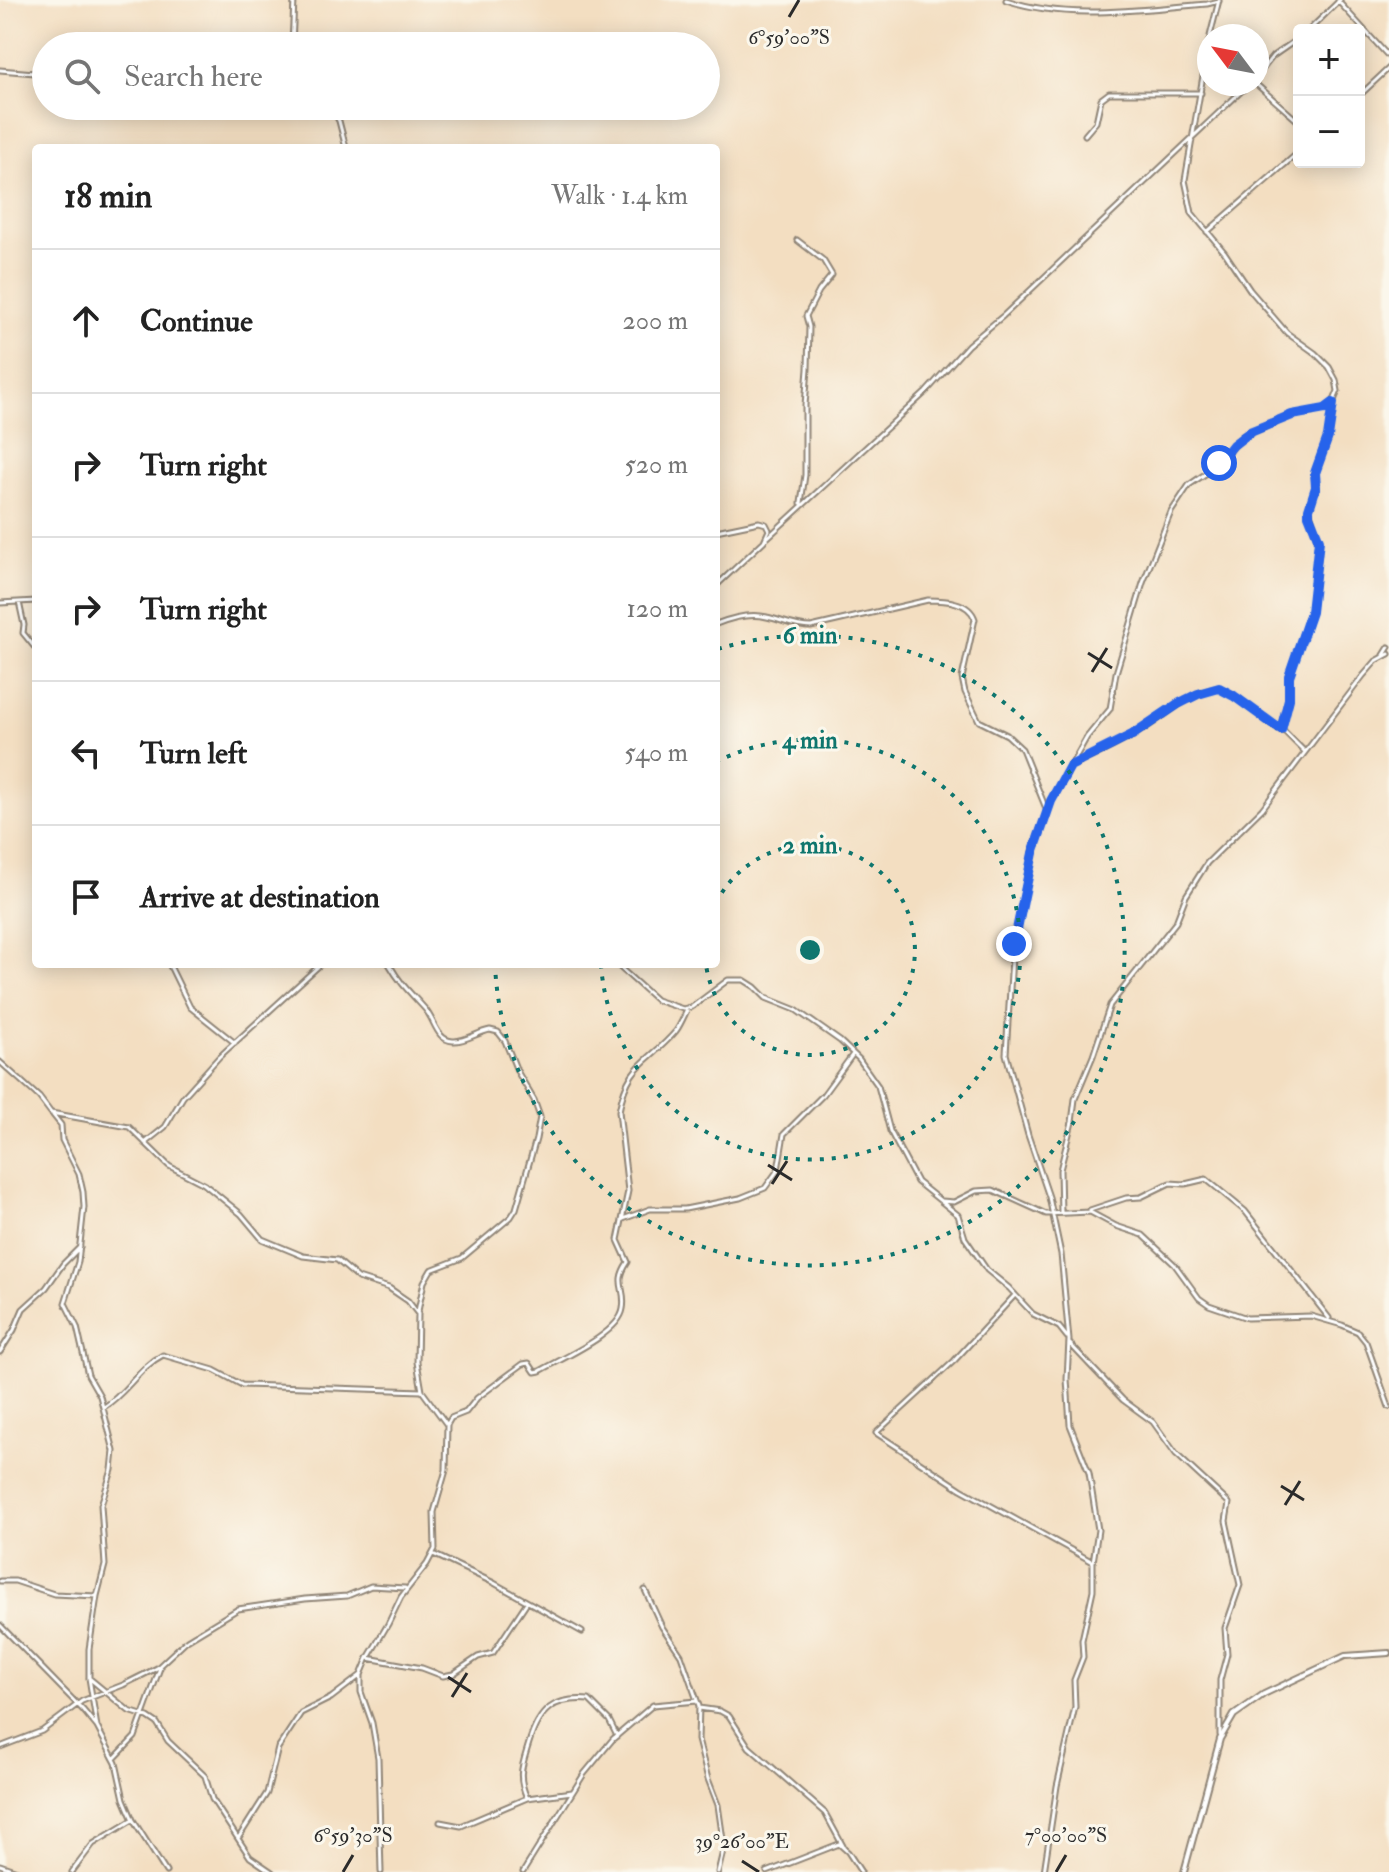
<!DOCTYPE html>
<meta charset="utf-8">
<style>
:root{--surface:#fff;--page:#f2f2f2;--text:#222;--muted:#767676;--line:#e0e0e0}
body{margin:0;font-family:"IM FELL Double Pica",serif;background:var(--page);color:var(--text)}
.controls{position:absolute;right:24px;top:24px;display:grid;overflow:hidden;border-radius:8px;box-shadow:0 4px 20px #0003}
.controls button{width:72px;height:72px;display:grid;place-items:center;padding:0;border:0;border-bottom:2px solid var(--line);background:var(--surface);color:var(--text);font:40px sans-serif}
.compass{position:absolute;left:1197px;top:24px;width:72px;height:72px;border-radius:50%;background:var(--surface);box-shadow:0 4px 20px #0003;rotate:302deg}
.stop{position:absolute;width:24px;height:24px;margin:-18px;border:6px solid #2563eb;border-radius:50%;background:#fff}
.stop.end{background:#2563eb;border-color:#fff;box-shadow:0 2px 8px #0008}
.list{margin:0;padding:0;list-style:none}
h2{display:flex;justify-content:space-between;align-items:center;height:104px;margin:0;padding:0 32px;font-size:34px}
h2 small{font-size:26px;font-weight:400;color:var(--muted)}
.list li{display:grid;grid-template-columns:52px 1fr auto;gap:24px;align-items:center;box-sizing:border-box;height:144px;padding:0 32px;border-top:2px solid var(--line)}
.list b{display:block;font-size:30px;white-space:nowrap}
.list em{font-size:26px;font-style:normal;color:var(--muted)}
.icon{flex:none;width:44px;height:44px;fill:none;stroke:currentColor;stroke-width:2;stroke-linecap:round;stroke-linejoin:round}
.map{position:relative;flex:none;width:1389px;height:1872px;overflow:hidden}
.search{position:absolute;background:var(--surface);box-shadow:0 4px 20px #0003;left:32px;top:32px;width:688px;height:88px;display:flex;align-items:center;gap:20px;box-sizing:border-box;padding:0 28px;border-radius:44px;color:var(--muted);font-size:30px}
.panel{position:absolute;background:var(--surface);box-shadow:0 4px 20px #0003;left:32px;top:144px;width:688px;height:824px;border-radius:8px}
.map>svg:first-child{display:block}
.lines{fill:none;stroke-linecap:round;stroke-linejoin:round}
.minor-casing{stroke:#8f8476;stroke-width:7}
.tertiary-casing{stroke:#8f8476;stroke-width:8}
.minor{stroke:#fff;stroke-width:3}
.tertiary{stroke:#fff;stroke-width:4}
.route{stroke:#2563eb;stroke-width:10}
.ticks{fill:none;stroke:#2b2b2b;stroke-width:3}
.ring{fill:none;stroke:#0f766e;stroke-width:4;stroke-dasharray:4 8}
.ticks-label{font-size:20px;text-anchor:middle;fill:#2b2b2b;stroke:#fbf7ec;stroke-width:6;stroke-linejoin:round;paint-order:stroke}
.centre{fill:#0f766e;stroke:#fbf7ec;stroke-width:4}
.ring-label{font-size:24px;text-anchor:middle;font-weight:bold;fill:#0f766e;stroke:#fbf7ec;stroke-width:6;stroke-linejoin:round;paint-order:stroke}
</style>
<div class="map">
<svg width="1389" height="1872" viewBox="0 0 1389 1872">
<rect width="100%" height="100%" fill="#fbf7ec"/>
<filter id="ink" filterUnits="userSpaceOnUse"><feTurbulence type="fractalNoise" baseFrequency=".0125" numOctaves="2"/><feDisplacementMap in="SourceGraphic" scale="16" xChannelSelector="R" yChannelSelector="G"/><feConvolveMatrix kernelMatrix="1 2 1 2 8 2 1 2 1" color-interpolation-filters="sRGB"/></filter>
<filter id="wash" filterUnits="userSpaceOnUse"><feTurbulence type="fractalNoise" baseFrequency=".006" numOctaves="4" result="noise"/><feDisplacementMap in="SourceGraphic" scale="32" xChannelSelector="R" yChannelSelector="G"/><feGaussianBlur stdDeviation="1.8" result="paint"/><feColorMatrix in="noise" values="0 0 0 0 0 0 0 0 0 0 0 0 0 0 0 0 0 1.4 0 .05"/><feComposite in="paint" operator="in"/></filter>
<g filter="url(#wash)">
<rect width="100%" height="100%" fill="#f3dec1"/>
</g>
<g filter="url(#ink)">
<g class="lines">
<g class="minor-casing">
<path id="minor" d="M 1006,0 C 1069,21 1141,9 1207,4 L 1219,1
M 1338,1 L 1389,57
M 1309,30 L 1340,0
M 1210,36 L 1219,0
M 292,46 L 294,0
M 0,70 L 46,74
M 1257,76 L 1273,56 L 1299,38
M 1256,84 L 1299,122
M 1359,96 L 1389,68
M 136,106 L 141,106
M 331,106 L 339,121 L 346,148
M 1085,135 L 1096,122 L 1101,99 L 1109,93 L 1201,93
M 1207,232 L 1299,152
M 797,240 L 823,260 L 832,275 L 819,291 L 806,316 L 809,327 L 808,369 L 805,405 L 805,475 L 801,503
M 716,531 L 759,522 L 766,524 L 769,530 L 764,541 L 716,586
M 765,540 L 926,392 L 968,345 L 1003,316 L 1249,84
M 19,602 L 24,625 L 23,633 L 36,649
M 0,603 L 36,601
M 716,624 C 731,618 751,613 767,617 C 782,620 794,627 811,627 L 928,600 C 945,600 969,601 975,619 L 962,678 L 965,692 L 979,721 L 1007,735 L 1022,749 L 1047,811
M 1384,655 L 1389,647
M 1305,752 L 1281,728 L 1289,699 L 1289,676 L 1311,612 L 1319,544 L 1309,509 L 1316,487 L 1315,473 L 1328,437 L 1333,406
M 1070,766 C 1097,755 1123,742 1148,726 C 1171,711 1190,693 1219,688 L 1234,696 L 1280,730
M 169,964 L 190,1007 L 235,1043
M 389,964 C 402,986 409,991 425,1009 C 435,1020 436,1040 453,1041 C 465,1042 478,1032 490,1030 L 498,1032 L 505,1041 L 517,1071 L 534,1100 L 540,1117 L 536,1139 L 516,1209 L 511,1217 L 462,1258 L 431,1270 L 424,1282 L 418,1311
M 616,964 L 656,1000 L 683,1009 L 692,1007 L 728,980 L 744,980 L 755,987 L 766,998 L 796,1010 L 840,1041 L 859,1059 L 878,1086 L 890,1131 L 917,1182 L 958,1215 L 965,1238 L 987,1270 L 1009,1288 L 1033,1314 L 1059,1327 L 1067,1337
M 0,1062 L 39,1097 L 51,1113 L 129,1127 L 169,1166 L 204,1184 L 241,1214 L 262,1239 L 303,1256 L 337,1260 L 358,1278 L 389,1288 L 408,1301 L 418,1314 L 417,1362 L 422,1391 L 447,1425 L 446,1470 L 434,1512 L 435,1549 L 427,1564 L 401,1597 L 388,1624 L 368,1658 L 361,1675 L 361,1692 L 372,1723 L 378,1758 L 381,1872
M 53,1115 L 61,1125 L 62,1140 L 79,1174 L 83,1192 L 84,1207 L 78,1262 L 65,1303 L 77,1327 L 88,1375 L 100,1396 L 114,1451 L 112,1470 L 101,1505 L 105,1565 L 97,1596 L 89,1649 L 89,1678 L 97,1727
M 145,1143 L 165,1127 L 183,1097 L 219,1057 L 321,964
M 942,1201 L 954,1202 L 976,1191 L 993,1190 L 1046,1214 L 1090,1212 L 1116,1226 L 1143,1235 L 1175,1265 L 1199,1298 L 1209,1305 L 1247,1318 L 1311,1316 L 1342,1325 L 1358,1332 L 1366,1342 L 1389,1407
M 1090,1210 L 1126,1198 L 1141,1197 L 1170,1183 L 1185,1184 L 1206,1179 L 1245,1211 L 1329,1318
M 1061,1213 L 1060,1170 L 1072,1122 L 1075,1099 L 1093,1056 L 1110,1005 L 1176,922 L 1186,896 L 1207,863 L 1262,809 L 1363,676 L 1376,661 L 1389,654
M 623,1219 L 650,1209 L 685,1209 L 740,1198 L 765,1188 L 778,1170 L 784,1134 L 823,1095 L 853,1054
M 1015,1295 L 954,1361 L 876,1433 L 961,1489 L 1093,1562
M 1070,1344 L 1123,1400 L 1153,1422 L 1176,1454 L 1229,1503 L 1226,1521 L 1240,1585 L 1225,1628 L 1227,1654 L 1220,1680 L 1220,1735
M 0,1352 L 14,1330 L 23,1309 L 46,1288 L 63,1264 L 80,1247
M 104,1407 C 127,1393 139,1367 163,1355 L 214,1370 L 242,1385 L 422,1391
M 447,1425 L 451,1418 L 466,1412 L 477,1398 L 523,1364 L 529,1363 L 535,1372 L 540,1371 C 562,1358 619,1334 623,1309 C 627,1288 613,1284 628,1262 L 618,1240 L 628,1191 L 619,1111 C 628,1062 648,1064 676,1031 C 681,1024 684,1016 688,1008
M 433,1554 L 494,1583 L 582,1632
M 0,1581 L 15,1581 L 54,1594 L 97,1596
M 645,1590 L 662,1627 L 681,1655 L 699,1706 L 698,1740 L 708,1779 L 718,1805 L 724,1847 L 718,1872
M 0,1625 L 83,1710 L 97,1727 L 116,1763 L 124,1799 L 133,1820 L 166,1872
M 368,1658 L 422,1668 L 443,1676 L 453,1674 L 478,1657 L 493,1653 L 527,1602
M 89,1678 L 129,1711 L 148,1717 L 157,1723 L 168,1741 L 205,1776 L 212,1799 L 250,1857 L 272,1872
M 699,1708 L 720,1711 L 729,1716 L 749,1747 L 825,1813 L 843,1846
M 0,1747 L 42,1731 L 82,1701 L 123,1685 L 157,1668 L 187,1640 L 238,1609 L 305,1599 L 347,1596 L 371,1586 L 405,1588
M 114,1759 L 135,1737 L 160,1668
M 527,1798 C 517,1776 522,1766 529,1743 C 539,1710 553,1697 589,1700 L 609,1720 L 617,1736
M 440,1822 L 461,1826 L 527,1798 L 572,1792
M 239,1837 L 267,1793 L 278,1748 L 301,1713 L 331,1698 L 361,1675
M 0,1865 L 20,1872
M 72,1872 L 93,1844 L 131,1821
M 523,1872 L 584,1774 L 613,1739 L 653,1705 L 697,1701
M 767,1872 L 839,1844 L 848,1852 L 861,1872
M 1044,1872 L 1057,1786 L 1075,1707 L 1074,1680 L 1083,1657 L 1082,1640 L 1093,1590 L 1093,1562 L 1098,1530 L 1089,1473 L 1070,1425 L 1067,1379 L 1069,1340 L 1061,1254 L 1049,1197 L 1028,1135 L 1006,1054 L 1012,957 L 1020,914 L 1033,853 L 1051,801 L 1087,737 L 1110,709 L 1116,673 L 1143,583 L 1171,512 L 1189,485 L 1214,468 L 1243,436 L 1292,415 L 1325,409 L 1333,403 L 1338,391 L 1336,380 L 1329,367 L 1315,353 L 1287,333 L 1250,290 L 1225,253 L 1192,213 L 1185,180 L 1209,41"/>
</g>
<g class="tertiary-casing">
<path id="tertiary" d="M 1184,1872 L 1220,1739 L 1234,1715 L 1264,1694 L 1345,1656 L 1389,1653"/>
</g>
<use href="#minor" class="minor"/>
<use href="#tertiary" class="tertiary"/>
</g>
</g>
<g class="lines" filter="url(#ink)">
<path class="route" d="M 1014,944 L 1033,853 L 1051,801 L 1070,766 L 1132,735 L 1178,704 L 1198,694 L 1219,688 L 1234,696 L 1281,730 L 1289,699 L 1289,676 L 1311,612 L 1319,540 L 1309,515 L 1309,509 L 1316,487 L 1315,473 L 1328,437 L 1333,403 L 1325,409 L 1292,415 L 1250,432 L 1233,445 L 1219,463"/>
</g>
<path class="ticks" d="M 789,17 L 799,0M 1088,653 L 1112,668M 1092,672 L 1107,648M 768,1165 L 792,1180M 772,1184 L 787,1161M 1281,1486 L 1304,1500M 1285,1505 L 1300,1481M 448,1677 L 471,1692M 452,1697 L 467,1673M 742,1861 L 759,1872M 343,1872 L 353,1855M 1056,1872 L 1066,1855"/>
<g class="ring">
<path d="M716 903A105 105 0 1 1 706 965"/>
<path d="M716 762A210 210 0 1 1 601 965"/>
<path d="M718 649A315 315 0 1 1 495 966"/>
</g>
<g class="ticks-label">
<text x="789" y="44">6°59'00"S</text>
<text x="353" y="1842">6°59'30"S</text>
<text x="1066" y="1842">7°00'00"S</text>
<text x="742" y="1848">39°26'00"E</text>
</g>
<circle cx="810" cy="950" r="12" class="centre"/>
<g class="ring-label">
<text x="810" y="643">6 min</text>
<text x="810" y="748">4 min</text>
<text x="810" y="853">2 min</text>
</g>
</svg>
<div class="controls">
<button>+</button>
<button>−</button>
</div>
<svg class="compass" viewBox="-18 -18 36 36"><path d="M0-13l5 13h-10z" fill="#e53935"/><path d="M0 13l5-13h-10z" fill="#767676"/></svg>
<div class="stop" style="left:1219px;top:463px"></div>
<div class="stop end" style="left:1014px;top:944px"></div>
<div class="search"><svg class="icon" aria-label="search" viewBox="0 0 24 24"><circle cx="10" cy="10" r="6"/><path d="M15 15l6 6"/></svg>Search here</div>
<section class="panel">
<h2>18 min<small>Walk · 1.4 km</small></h2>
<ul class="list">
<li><svg class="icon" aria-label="ahead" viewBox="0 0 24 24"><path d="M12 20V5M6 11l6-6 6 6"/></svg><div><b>Continue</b></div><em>200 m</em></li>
<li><svg class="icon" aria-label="right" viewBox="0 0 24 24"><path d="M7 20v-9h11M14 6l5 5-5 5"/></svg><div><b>Turn right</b></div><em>520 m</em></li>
<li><svg class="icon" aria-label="right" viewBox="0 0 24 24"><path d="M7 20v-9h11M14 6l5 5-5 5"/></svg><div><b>Turn right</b></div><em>120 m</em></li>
<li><svg class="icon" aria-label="left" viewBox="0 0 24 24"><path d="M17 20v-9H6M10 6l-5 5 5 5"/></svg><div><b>Turn left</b></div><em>540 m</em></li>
<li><svg class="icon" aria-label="arrive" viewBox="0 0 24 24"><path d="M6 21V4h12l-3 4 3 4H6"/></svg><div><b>Arrive at destination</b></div></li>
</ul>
</section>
</div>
